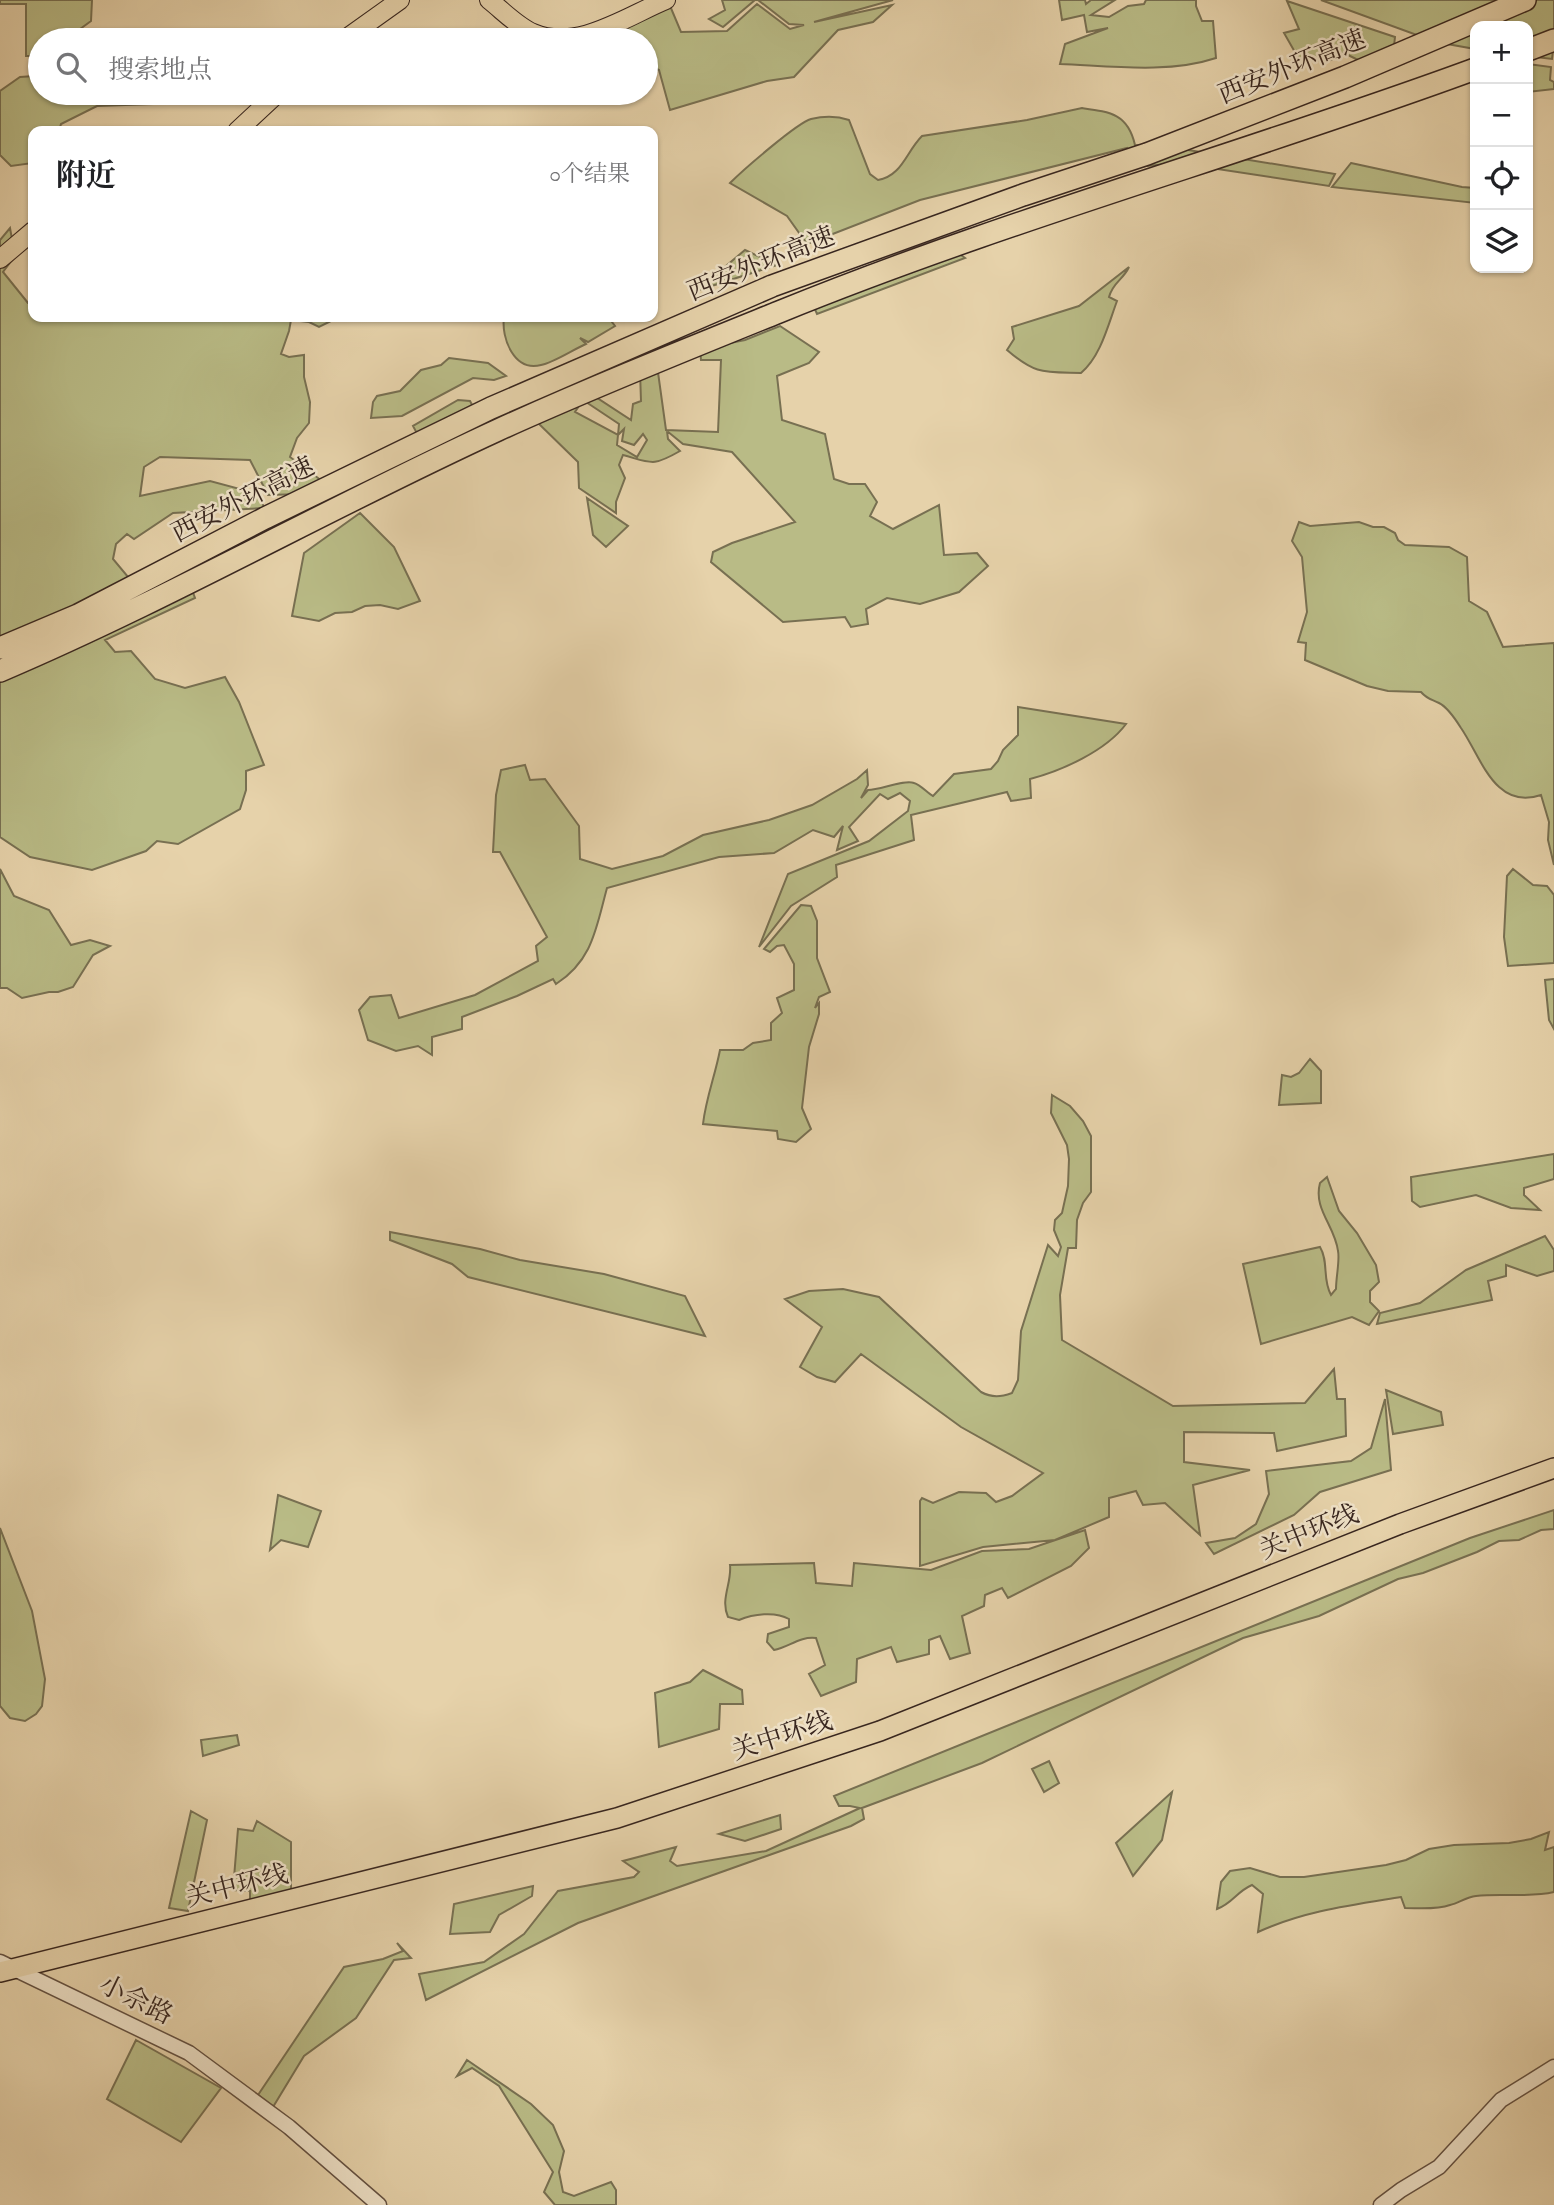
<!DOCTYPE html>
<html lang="zh">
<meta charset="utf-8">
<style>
:root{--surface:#fff;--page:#f2f2f2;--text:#202124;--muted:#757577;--line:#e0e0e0}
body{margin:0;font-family:"IM FELL Double Pica","Noto Serif SC",serif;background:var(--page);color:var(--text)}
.controls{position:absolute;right:21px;top:21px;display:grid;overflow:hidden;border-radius:14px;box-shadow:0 2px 5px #0004}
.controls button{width:63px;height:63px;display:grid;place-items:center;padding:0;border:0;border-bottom:2px solid var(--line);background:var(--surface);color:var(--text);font:35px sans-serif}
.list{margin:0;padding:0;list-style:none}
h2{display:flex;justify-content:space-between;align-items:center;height:91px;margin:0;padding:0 28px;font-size:30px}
h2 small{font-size:23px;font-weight:400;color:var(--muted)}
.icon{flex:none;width:38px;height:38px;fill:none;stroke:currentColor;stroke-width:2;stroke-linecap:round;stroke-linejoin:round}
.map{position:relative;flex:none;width:1554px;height:2205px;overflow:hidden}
.search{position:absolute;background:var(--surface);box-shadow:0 2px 5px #0004;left:28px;top:28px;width:630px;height:77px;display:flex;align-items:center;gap:18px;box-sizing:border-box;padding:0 24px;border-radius:38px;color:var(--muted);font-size:26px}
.panel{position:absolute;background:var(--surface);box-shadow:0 2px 5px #0004;left:28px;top:126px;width:630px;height:196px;border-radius:14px}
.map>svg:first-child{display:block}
.green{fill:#b9bb86;stroke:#787052;stroke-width:2;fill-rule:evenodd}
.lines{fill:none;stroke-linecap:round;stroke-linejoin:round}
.tertiary-casing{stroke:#645142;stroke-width:17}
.primary-casing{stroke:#38261f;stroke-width:20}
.trunk-casing{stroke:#38261f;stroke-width:22}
.motorway-casing{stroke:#38261f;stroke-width:24}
.tertiary{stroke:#efe2c8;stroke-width:14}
.primary{stroke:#e6d2aa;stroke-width:18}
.trunk{stroke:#e6d2aa;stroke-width:19}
.motorway{stroke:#e6d2aa;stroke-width:21}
.labels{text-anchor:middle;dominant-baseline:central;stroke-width:5;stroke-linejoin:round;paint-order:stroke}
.street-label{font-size:26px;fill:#38261f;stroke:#efe2c8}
</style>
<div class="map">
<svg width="1554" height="2205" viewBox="0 0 1554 2205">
<rect width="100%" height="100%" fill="#e6d2aa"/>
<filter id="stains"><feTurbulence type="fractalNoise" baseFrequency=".00286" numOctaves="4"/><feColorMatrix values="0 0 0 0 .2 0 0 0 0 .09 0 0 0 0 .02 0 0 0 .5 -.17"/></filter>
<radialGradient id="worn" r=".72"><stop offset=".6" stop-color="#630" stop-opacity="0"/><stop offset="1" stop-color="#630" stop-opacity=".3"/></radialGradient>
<path class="green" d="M 0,0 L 92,0 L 91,21 L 65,40 L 40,40 L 40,56 L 26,56 L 26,4 L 0,4 Z
M 722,0 L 755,0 L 723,27 L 709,19 L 725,10 Z
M 758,0 L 893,0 L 814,22 L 892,5 L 873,22 L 838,30 L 794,77 L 767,81 L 670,110 L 659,70 L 646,64 L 646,40 L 612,40 L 610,23 L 668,1 L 681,32 L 727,31 L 757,4 L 790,29 L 804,25 L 789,24 Z
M 1059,0 L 1085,0 L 1086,4 L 1091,0 L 1115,0 L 1091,15 L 1109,17 L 1128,6 L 1144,4 L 1146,0 L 1196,0 L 1196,6 L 1202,21 L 1213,21 L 1216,58 C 1168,74 1110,66 1060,64 L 1065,44 L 1108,28 L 1087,32 L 1084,15 L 1062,20 Z
M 1321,0 L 1554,0 L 1554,42 L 1552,59 L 1528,56 L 1528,26 L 1475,26 L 1475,49 L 1436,42 Z
M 1287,1 L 1395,37 L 1392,63 L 1366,64 L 1344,53 L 1331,60 L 1300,61 L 1284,33 L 1299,29 Z
M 1528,64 L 1551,67 L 1550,80 L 1554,82 L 1554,89 L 1528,92 Z
M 35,76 L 40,77 L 40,93 L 57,93 L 71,97 L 76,93 L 181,93 L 181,103 L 97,106 L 61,124 L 59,131 L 33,131 L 33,163 L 11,166 L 0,155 L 0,91 L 20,77 Z
M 1082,108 C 1111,112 1128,114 1135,145 L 1164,146 L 1335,174 L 1329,186 L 1178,163 L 1137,167 L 1127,148 L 920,200 L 807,244 L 787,216 L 730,183 C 743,170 797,123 811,119 C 824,116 837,116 849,120 L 870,174 L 878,180 C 902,176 906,152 922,136 L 1027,120 Z
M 1351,163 L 1462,187 L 1475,188 L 1475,203 L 1332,187 Z
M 10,228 L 15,256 L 3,272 L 28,303 L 33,304 L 33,317 L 86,317 L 95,319 L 98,317 L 339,317 L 319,327 L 309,322 L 291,320 L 289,331 L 281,354 L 289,357 L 304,355 L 304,377 L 310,402 L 309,423 L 297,438 L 290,457 L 338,493 L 268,495 L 250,460 L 160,457 L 144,467 L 140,496 L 210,481 L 255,493 L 265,508 L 173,513 L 134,539 L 127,534 L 116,544 L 113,559 L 133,583 L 168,565 L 188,579 L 195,598 L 105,640 L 115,652 L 131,651 L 155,679 L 185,688 L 225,677 L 239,702 L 264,765 L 246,771 L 246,790 L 240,809 L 178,844 L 157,841 L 146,851 L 92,870 L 30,857 L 0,837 L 0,240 Z
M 745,250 L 777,265 L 696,291 Z
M 954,250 L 965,258 L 817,314 L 807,291 Z
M 1129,267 C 1123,280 1113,282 1109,297 L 1117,301 C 1108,325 1101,356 1081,373 C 1044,372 1036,375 1007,350 L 1014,339 L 1012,327 L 1079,306 Z
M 504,317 L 608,317 L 615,326 L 588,342 L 580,338 L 586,344 C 574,349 553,363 541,365 C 514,372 501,338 504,317 Z
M 780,326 L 819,352 L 809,363 L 777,376 L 782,420 L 825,434 L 834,479 L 849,484 L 865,484 L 877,502 L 870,516 L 893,529 L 939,505 L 944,555 L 977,553 L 988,566 L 959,592 L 920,604 L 887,598 L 866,609 L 868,624 L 851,627 L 845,617 L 783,622 L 711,562 L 713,552 L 732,543 L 795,522 L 732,452 L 683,444 L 667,431 L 668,439 L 680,451 C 652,467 652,463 623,455 L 619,465 L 625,478 L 616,502 L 616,513 L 579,488 L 578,462 L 537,422 L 591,394 L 631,420 L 633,404 L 641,401 L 640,371 L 657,365 L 666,430 L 718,432 L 721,360 L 701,360 L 700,349 L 745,340 ZM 583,400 L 619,424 L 618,435 L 575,412 ZM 624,429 L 622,441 L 634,445 L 643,434 L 647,440 L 637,457 L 617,445 L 618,435 Z
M 449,358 L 488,363 L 506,376 L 494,380 L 473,378 L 402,416 L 371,418 L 373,402 L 377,396 L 400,391 L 421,370 L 441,365 Z
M 458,400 L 470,401 L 481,422 L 512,410 L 520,426 L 458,424 L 422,443 L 413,426 Z
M 587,498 L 628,526 L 606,547 L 593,535 Z
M 360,513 L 394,547 L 420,601 L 398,609 L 380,605 L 365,606 L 352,612 L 335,613 L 319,621 L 292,616 L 304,553 Z
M 1299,522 L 1310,526 L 1359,522 L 1373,527 L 1384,527 L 1395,533 L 1398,540 L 1405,545 L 1449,547 L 1467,557 L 1469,601 L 1487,612 L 1503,647 L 1554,643 L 1554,865 L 1548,840 L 1549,822 L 1541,795 C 1495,811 1481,757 1461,728 C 1456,720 1447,707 1439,703 C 1431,699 1427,699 1421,692 L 1388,691 L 1367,686 L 1305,660 L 1306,643 L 1298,642 L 1307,612 L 1302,557 L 1292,541 Z
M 1018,707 L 1126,724 C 1106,751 1061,771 1030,779 L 1031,798 L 1011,801 L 1007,792 L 911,815 L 914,840 L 836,865 L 837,877 L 791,906 L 759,947 L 788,874 L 869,841 L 908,811 L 910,801 L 900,793 L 888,799 L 880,794 L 849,827 L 858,841 L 837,850 L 843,826 L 834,837 L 813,830 L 774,853 L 719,857 L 607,888 C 596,928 593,960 556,984 L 553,979 L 517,996 L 462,1017 L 462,1029 L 432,1037 L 432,1055 L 418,1046 L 396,1051 L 368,1040 L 359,1010 L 370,997 L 391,995 L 399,1018 L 475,995 L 538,961 L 536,946 L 547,937 L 500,852 L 493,852 L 496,795 L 501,770 L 525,765 L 530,780 L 545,779 L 579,826 L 580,859 L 612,869 L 663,856 L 703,835 L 769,820 L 812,805 L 857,779 L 867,770 L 868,785 L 861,798 L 868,790 C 880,790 905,779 914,783 C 921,785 927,793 933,796 L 954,774 L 991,769 L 998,761 L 1003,750 L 1018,735 Z
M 0,869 L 14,896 L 49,910 L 71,945 L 90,940 L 110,946 L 93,955 L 73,987 L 58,992 L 49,992 L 22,998 L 7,988 L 0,988 Z
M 1513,869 L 1533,885 L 1547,886 L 1554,895 L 1554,963 L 1508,966 L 1504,937 L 1507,876 Z
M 801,905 L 811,906 L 817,921 L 817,958 L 830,992 L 819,997 L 815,1008 L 819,1003 L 819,1014 L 809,1047 L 802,1108 L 811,1129 L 796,1142 L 778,1139 L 777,1131 L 703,1124 C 706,1098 715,1076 720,1050 L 743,1050 L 753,1043 L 771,1040 L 771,1023 L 782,1013 L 777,998 L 794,990 L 794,964 L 784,945 L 777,946 L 770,952 L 764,949 Z
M 1554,979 L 1554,1029 L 1549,1020 L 1545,980 Z
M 1310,1059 L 1321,1071 L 1321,1103 L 1279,1105 L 1282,1075 L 1291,1077 L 1299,1073 Z
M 1052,1095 L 1070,1106 L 1083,1121 L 1091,1136 L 1091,1192 L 1083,1203 L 1077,1220 L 1076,1248 L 1068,1248 L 1060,1295 L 1062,1340 L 1173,1406 L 1305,1403 L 1334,1369 L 1337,1399 L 1345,1399 L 1346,1436 L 1277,1451 L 1274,1433 L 1184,1432 L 1184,1462 L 1250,1470 L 1193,1485 L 1200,1535 L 1165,1503 L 1143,1505 L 1136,1491 L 1109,1498 L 1109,1517 L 1055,1540 L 983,1547 L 920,1566 L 920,1501 L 922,1498 L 933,1503 L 959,1492 L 986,1493 L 996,1502 L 1012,1496 L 1043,1473 L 961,1427 L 861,1354 L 835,1382 L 817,1377 L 800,1367 L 822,1327 L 785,1299 L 809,1291 L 843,1289 L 879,1297 L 981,1392 C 992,1398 1001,1397 1012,1393 L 1018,1380 L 1021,1331 L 1048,1245 L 1058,1256 L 1061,1247 L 1054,1230 L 1055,1220 L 1062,1213 L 1068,1186 L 1069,1159 L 1067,1145 L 1051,1113 Z
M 1554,1154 L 1554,1179 L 1524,1188 L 1524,1195 L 1540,1210 L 1511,1208 L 1476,1195 L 1420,1207 L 1412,1201 L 1411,1177 Z
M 1327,1177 L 1339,1211 L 1357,1233 L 1376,1265 L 1379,1282 L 1370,1291 L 1370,1302 L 1379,1311 L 1369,1325 L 1352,1317 L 1261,1344 L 1243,1264 L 1320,1247 C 1329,1262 1322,1279 1331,1295 L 1336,1289 C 1336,1277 1340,1260 1338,1251 C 1335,1226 1313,1209 1320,1183 Z
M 390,1232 L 480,1249 L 520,1260 L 604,1274 L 685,1296 L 705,1336 L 468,1277 L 452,1264 L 390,1240 Z
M 1545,1236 L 1554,1250 L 1554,1271 L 1537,1276 L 1506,1265 L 1506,1276 L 1488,1281 L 1492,1300 L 1377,1324 L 1380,1313 L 1420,1303 L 1466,1270 Z
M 1386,1390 L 1441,1412 L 1443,1425 L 1393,1434 Z
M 1385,1399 L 1391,1470 L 1320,1492 L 1294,1515 L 1214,1554 L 1206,1543 L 1235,1538 L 1256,1524 L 1269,1494 L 1266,1471 L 1351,1461 L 1371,1448 Z
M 278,1495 L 321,1511 L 308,1547 L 281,1540 L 270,1550 Z
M 1554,1510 L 1554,1529 L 1541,1530 L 1519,1540 L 1499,1541 L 1477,1552 L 1423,1573 L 1398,1579 L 1319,1616 L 1243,1638 L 982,1763 L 862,1808 L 864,1819 L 851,1826 L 578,1923 L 426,2000 L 419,1974 L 484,1962 L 524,1934 L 558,1891 L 634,1877 L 639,1872 L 623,1861 L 676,1847 L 670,1861 L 677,1866 L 766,1851 L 860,1808 L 850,1806 L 839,1806 L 834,1796 L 1470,1538 Z
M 0,1528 L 32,1611 L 45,1679 L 42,1706 L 36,1714 L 25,1721 L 10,1718 L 0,1706 Z
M 1085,1530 L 1089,1548 L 1071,1566 L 1008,1598 L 1002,1588 L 985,1595 L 984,1606 L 962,1616 L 970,1653 L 950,1659 L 940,1636 L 929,1640 L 929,1654 L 897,1662 L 891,1647 L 857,1659 L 856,1682 L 821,1696 L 809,1674 L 825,1665 L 816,1638 C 800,1636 789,1647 774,1650 L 767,1642 L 768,1634 L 789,1627 L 789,1619 C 775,1611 753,1614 739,1620 L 728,1617 C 720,1599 732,1583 730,1565 L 814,1563 L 816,1583 L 852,1586 L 854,1563 L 931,1570 L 982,1551 L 1029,1549 Z
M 703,1670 L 742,1690 L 743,1704 L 720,1704 L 719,1729 L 659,1747 L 655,1693 L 690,1682 Z
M 237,1735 L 239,1745 L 203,1756 L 201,1740 Z
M 1049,1761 L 1059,1783 L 1044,1792 L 1032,1769 Z
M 1172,1792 L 1162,1840 L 1133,1876 L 1116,1843 Z
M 191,1811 L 207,1820 L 188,1911 L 169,1908 Z
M 780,1815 L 781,1829 L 745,1841 L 719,1834 Z
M 257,1821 L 291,1842 L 291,1897 L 250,1902 L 250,1891 L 233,1890 L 238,1829 L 253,1831 Z
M 1549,1832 L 1545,1850 L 1554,1847 L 1554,1892 C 1529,1898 1502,1893 1476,1896 C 1466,1897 1459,1903 1450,1905 C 1436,1910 1419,1908 1405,1908 L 1401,1897 C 1352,1905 1304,1911 1258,1932 L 1263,1894 L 1252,1885 C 1236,1892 1233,1903 1217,1909 L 1221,1882 L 1230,1871 L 1250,1868 L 1280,1877 L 1304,1877 L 1386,1865 L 1406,1860 L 1429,1849 L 1454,1845 L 1509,1843 L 1531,1839 Z
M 533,1886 L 532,1896 L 499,1915 L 490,1932 L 450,1934 L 454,1904 Z
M 397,1943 L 411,1958 L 394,1960 L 356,2018 L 304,2056 L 273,2107 L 258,2095 L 344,1967 L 383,1959 L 403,1951 Z
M 136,2040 L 221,2088 L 181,2142 L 107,2099 Z
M 467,2060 L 531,2104 L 553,2125 L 564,2151 L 559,2172 L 563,2192 L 574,2196 L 611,2182 L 616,2190 L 616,2205 L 555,2205 L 544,2192 L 553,2172 L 499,2086 L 472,2068 L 457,2076 Z"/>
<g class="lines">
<g class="tertiary-casing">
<path id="tertiary" d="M 0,1962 L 189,2053 L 289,2127 L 379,2205
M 1381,2205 L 1401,2190 L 1439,2167 L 1501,2100 L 1554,2067"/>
</g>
<g class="primary-casing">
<path id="primary" d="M 489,0 C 503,11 517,26 533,33 C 577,52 627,16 666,0
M 344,40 L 400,0
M 237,131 L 278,93
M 0,259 L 33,231"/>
</g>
<g class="trunk-casing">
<path id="trunk" d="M 0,1972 L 617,1818 L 880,1731 L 1400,1524 L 1554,1468"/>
</g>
<g class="motorway-casing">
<path id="motorway" d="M 1528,50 L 1554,40
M 0,648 L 78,615 L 265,518 L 491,408 L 772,286 L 1023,195 L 1147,154 L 1345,77 L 1525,0
M 0,671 C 169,599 330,507 498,430 C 590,388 685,350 779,312 C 1007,219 1244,154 1475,69"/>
</g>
<use href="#tertiary" class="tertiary"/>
<use href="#primary" class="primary"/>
<use href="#trunk" class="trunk"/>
<use href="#motorway" class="motorway"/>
</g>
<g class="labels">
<g class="street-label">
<text transform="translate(1292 67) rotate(-22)">西安外环高速</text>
<text transform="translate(761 264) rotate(-22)">西安外环高速</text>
<text transform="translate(243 500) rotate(-27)">西安外环高速</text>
<text transform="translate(1309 1532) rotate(-22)">关中环线</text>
<text transform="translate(782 1736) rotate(-18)">关中环线</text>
<text transform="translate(237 1886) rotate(-14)">关中环线</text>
<text transform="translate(136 2000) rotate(26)">小佘路</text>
</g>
</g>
<rect width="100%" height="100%" filter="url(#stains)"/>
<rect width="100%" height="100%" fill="url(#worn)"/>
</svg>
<div class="controls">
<button>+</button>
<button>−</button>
<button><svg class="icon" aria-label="locate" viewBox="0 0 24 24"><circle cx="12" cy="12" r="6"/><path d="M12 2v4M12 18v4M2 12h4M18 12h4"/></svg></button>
<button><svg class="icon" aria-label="layers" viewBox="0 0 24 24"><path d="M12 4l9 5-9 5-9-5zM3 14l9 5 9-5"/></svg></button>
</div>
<div class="search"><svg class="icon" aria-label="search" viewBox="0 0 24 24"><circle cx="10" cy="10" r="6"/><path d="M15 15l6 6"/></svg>搜索地点</div>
<section class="panel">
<h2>附近<small>0个结果</small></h2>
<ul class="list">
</ul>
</section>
</div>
